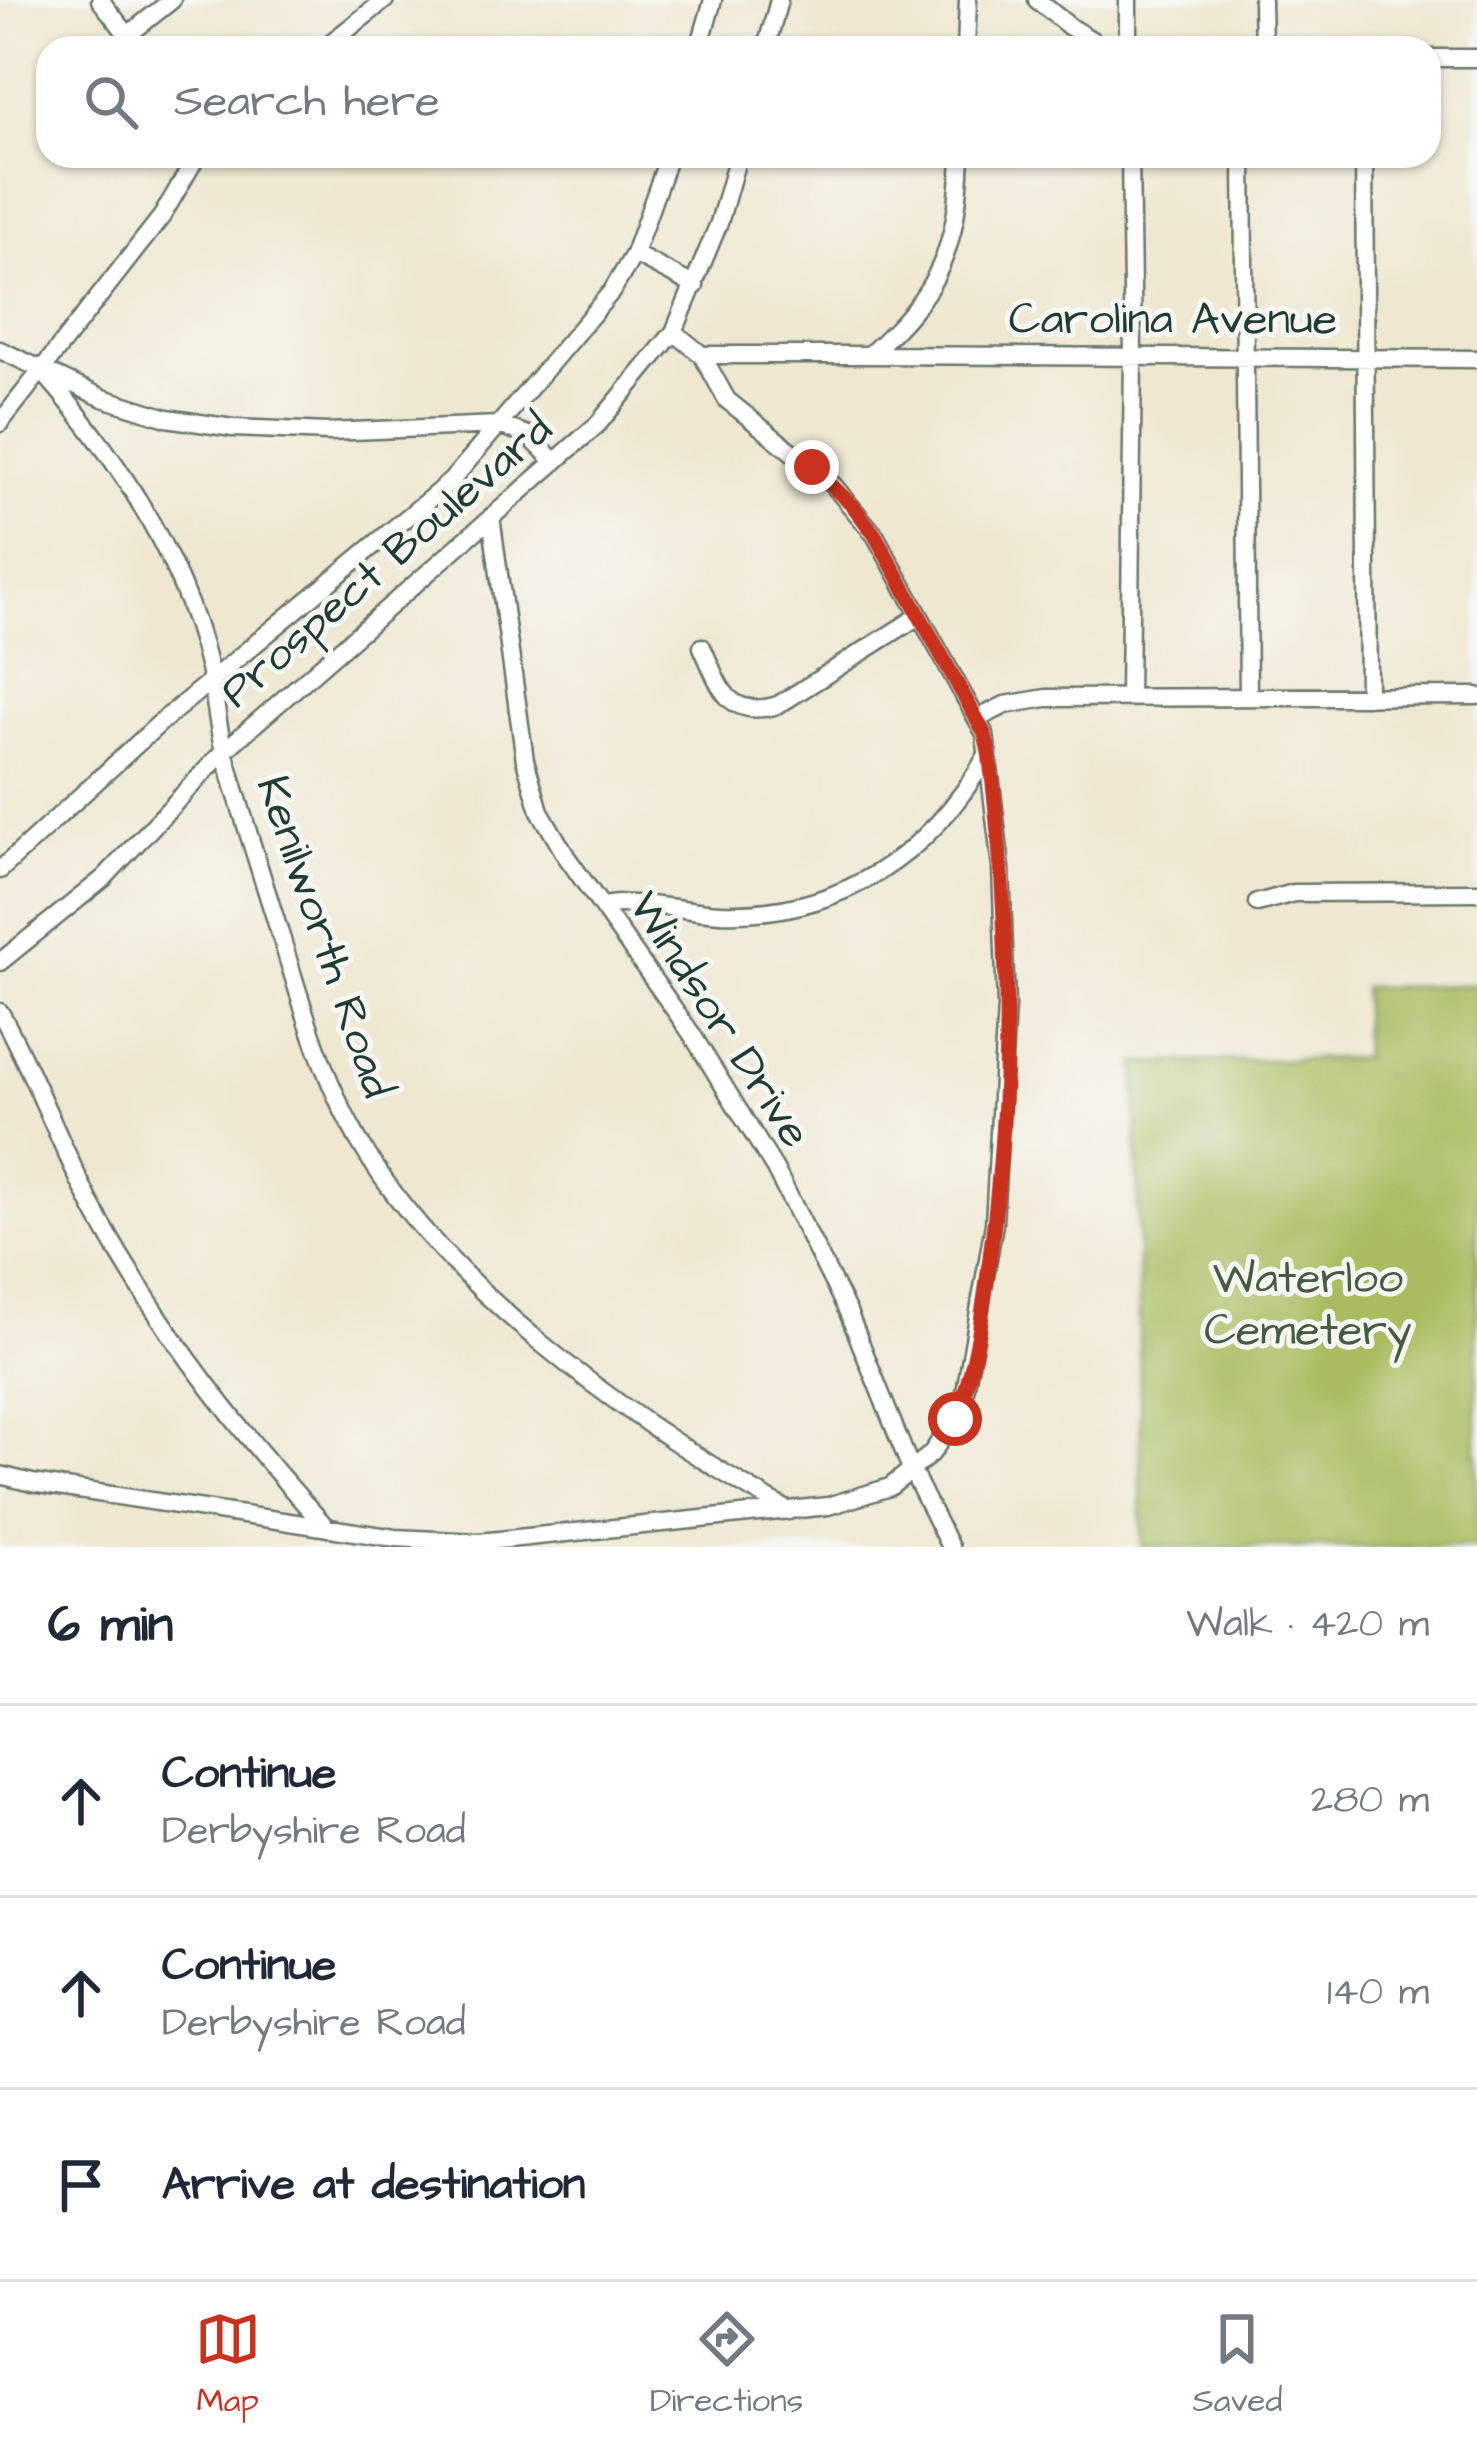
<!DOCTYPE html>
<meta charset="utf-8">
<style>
:root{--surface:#fff;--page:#f6f6f7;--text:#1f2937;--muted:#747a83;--line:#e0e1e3;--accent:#c8321e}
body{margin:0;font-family:"Architects Daughter",sans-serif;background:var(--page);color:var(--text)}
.stop{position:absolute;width:36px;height:36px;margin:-27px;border:9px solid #c8321e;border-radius:50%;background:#fff}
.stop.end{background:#c8321e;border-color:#fff;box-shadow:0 3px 12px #0008}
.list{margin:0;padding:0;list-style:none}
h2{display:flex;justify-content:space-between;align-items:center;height:156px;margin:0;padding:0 48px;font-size:51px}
h2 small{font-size:39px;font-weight:400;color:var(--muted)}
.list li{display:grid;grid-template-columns:78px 1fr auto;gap:36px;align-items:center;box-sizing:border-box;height:192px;padding:0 48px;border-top:3px solid var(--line)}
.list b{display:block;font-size:45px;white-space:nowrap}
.list p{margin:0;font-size:39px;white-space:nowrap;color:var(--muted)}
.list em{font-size:39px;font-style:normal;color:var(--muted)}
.icon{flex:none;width:66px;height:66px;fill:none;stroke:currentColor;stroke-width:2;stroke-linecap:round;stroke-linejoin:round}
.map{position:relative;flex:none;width:1477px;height:1547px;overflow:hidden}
.search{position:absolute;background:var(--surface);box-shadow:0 3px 9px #0004;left:36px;right:36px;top:36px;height:132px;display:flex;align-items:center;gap:30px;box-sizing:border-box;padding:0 42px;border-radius:36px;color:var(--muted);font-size:45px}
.sheet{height:732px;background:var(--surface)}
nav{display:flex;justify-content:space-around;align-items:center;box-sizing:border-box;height:168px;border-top:3px solid var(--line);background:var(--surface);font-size:33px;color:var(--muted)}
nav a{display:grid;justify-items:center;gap:6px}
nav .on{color:var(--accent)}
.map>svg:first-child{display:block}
.green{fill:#a9bd61;stroke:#647d4a;stroke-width:3}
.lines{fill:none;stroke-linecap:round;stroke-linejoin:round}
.minor-casing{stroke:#68786b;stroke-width:21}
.minor{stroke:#fff;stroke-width:16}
.route{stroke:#c8321e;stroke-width:15}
.labels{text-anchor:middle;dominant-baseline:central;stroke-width:10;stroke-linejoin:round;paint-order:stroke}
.street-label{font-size:45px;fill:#1f3d34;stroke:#f6f6f2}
.park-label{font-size:45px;fill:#425d3f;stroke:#f6f6f2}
</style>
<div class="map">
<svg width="1477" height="1547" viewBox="0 0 1477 1547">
<rect width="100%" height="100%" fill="#f6f6f2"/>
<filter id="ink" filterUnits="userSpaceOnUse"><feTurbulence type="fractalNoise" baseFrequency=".00833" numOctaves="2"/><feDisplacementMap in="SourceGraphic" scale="24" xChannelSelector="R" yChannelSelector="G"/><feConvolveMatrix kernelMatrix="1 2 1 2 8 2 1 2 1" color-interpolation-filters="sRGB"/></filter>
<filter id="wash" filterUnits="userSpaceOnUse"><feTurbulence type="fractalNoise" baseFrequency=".004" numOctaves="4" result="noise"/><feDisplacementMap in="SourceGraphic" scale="48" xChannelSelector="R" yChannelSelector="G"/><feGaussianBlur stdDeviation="2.7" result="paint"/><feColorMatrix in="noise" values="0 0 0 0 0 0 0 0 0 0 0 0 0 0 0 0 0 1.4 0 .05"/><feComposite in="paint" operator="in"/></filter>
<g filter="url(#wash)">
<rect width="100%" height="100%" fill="#efe7d0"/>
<path class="green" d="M 1477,985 L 1477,1547 L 1142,1547 L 1136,1063 L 1363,1058 L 1363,987 Z"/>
</g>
<g filter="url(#ink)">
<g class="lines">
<g class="minor-casing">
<path id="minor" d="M 100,0 L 138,48
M 1037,0 L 1070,27 L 1105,48
M 1128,0 L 1128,48
M 1262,0 L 1263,48
M 128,35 L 172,0
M 324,48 L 385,0
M 699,48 L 713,0
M 766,48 L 779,0
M 966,48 L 968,0
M 1429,58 L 1477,58
M 1243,156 L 1248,697
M 1364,156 L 1368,697
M 634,254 L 695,286
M 0,350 L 103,398 L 167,418 L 233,428 L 328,432 L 499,425 L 528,435 L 555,462
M 702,355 L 869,355 C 940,292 957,250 961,156
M 869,355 L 1477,359
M 42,371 C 117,456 183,557 209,669 C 216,698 217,729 226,758 C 243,819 263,879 282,940 C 301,1001 318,1062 347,1119 C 429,1280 634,1424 789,1511
M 0,423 L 162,216 L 197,156
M 491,517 L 525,760 L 540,811 L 566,856 L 691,1033 L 775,1169 L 848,1312 L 911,1469 L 950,1547
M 702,647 C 720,686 726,720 778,705 L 919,616
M 1129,698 L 1133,355 L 1130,156
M 977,719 L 1005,705 L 1046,698 L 1477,696
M 0,870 L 161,722 L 451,481 L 612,291 L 634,254 L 669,156
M 1257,903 L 1294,893 L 1477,892
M 602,906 C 643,899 679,911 720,913 C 839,917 932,855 988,753
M 0,962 L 104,878 L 224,751 L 598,424 L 674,332 L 719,223 L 738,156
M 0,1012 C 37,1079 62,1152 99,1219 C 162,1332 239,1433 327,1528
M 0,1475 L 32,1483 L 395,1538 L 479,1542 L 828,1506 L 890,1487 L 931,1454 L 955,1419 L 964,1398 L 994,1224 L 1006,1006 L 1001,867 L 985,734 L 875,535 L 833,485 L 727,400 L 702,355 L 674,332"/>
</g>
<use href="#minor" class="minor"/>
</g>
</g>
<g class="lines" filter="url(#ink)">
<path class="route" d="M 812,467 L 853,506 L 875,535 L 985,734 L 989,752 C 1011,919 1012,1090 990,1257 C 983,1311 976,1369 955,1419"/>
</g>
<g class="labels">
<g class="street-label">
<text x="1173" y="320">Carolina Avenue</text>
<text transform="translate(387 561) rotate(-41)">Prospect Boulevard</text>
<text transform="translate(324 937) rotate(71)">Kenilworth Road</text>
<text transform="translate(719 1020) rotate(57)">Windsor Drive</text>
</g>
<g class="park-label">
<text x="1308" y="1279">Waterloo<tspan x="1308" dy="52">Cemetery</tspan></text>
</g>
</g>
</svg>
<div class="stop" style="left:955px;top:1419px"></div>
<div class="stop end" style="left:812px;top:467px"></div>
<div class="search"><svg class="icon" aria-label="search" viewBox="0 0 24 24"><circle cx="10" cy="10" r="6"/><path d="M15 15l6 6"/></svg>Search here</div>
</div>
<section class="sheet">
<h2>6 min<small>Walk · 420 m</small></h2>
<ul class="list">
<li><svg class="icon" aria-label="ahead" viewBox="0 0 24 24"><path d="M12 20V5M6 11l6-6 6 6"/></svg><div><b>Continue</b><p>Derbyshire Road</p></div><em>280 m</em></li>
<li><svg class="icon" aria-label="ahead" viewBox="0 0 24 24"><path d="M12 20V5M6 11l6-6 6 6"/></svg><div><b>Continue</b><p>Derbyshire Road</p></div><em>140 m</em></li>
<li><svg class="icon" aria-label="arrive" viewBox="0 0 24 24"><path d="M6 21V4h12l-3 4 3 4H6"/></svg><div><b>Arrive at destination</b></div></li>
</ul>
</section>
<nav>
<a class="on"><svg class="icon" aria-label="map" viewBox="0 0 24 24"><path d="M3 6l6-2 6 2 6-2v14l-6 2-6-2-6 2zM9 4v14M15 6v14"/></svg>Map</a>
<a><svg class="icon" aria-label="directions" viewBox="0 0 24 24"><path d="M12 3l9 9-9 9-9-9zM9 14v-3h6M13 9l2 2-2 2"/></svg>Directions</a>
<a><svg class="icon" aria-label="saved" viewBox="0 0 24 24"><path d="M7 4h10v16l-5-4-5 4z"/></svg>Saved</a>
</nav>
